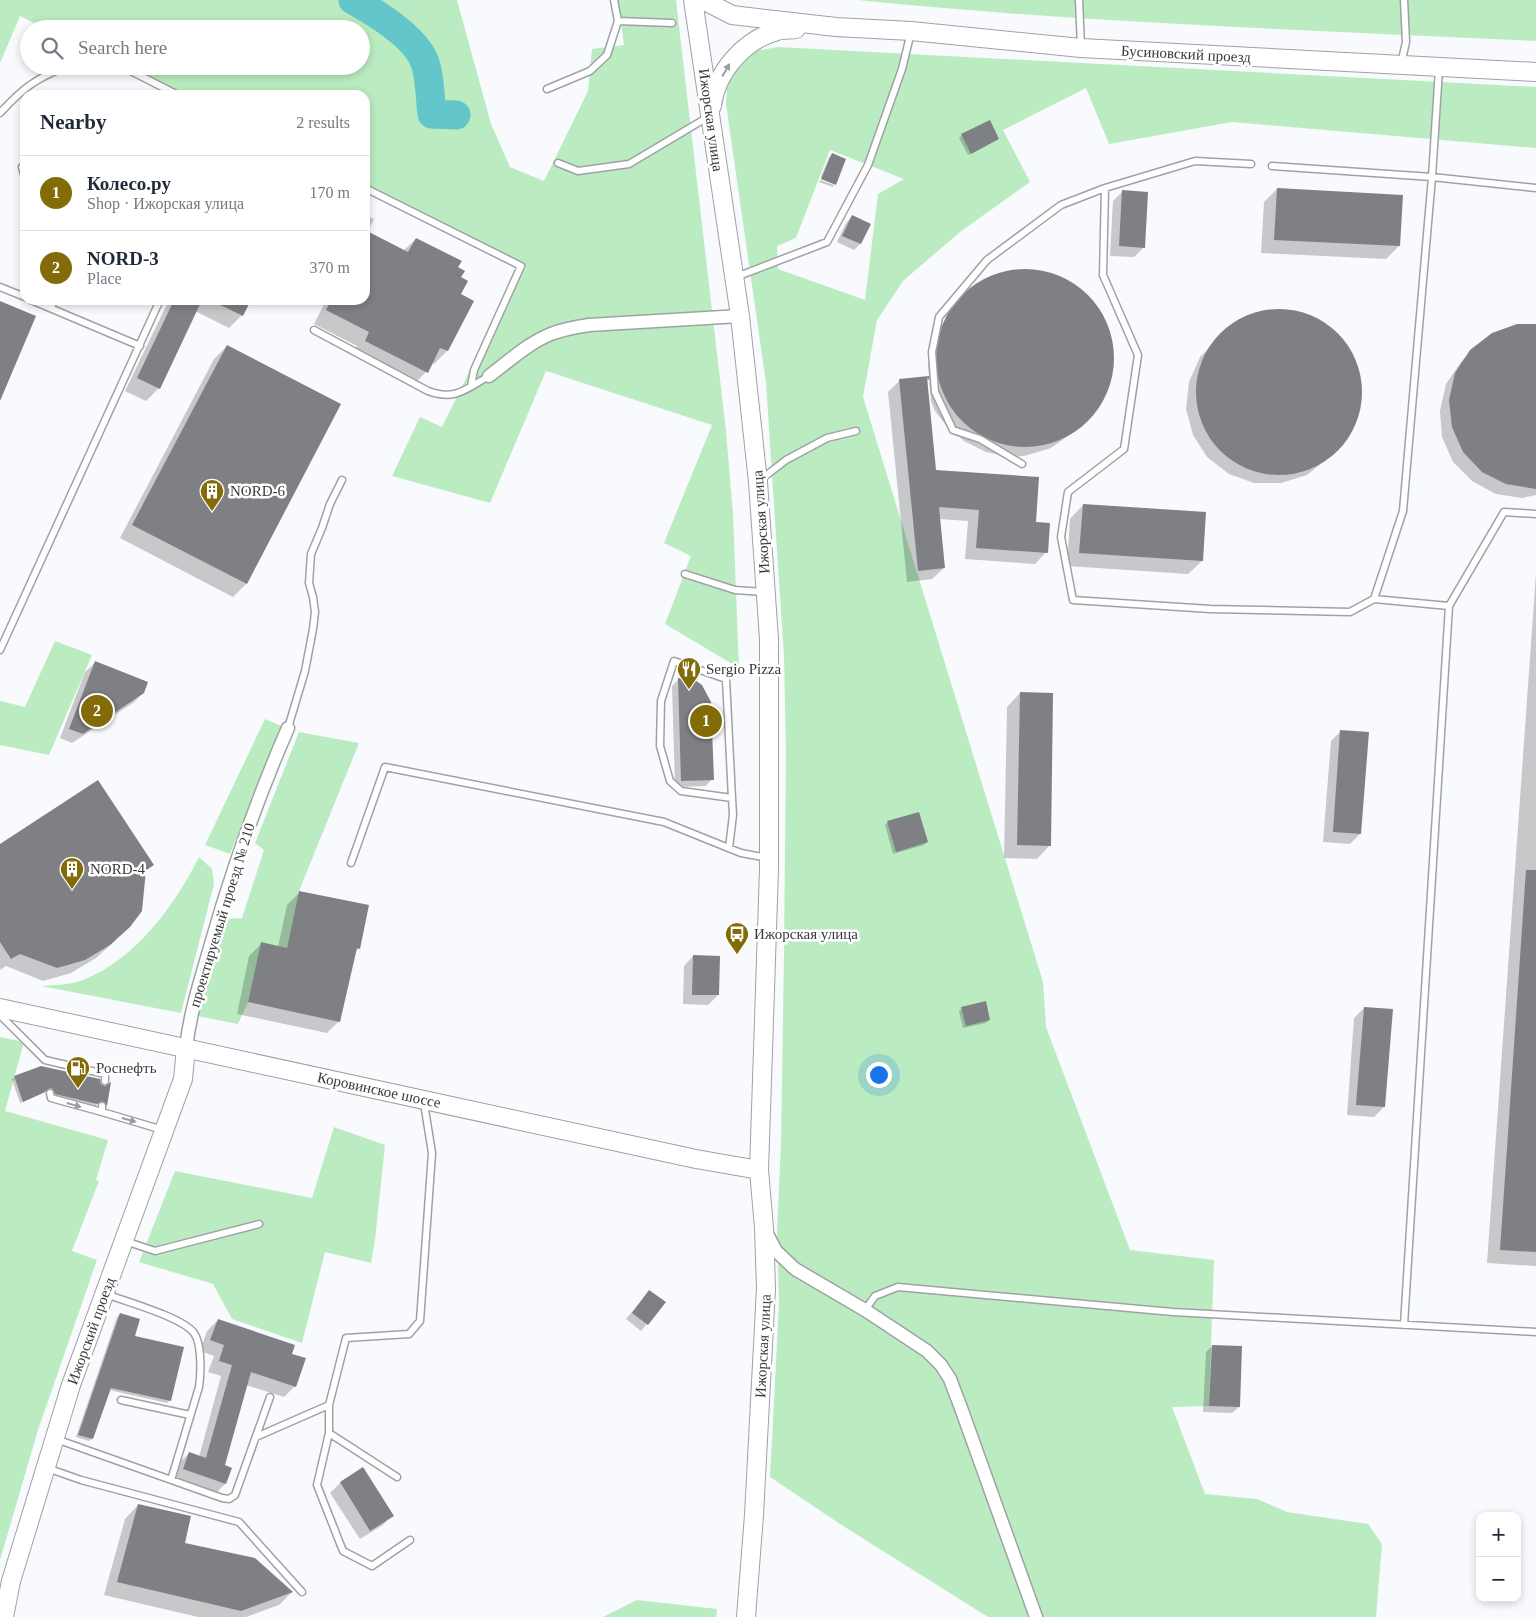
<!DOCTYPE html>
<meta charset="utf-8">
<style>
:root{--surface:#fff;--page:#f6f6f7;--text:#1f2937;--muted:#747a83;--line:#e0e1e3;--accent:#836c08}
body{margin:0;font-family:"Times New Roman",serif;background:var(--page);color:var(--text)}
.controls{position:absolute;right:15px;bottom:15px;display:grid;overflow:hidden;border-radius:10px;box-shadow:0 2px 8px #0003}
.controls button{width:45px;height:45px;display:grid;place-items:center;padding:0;border:0;border-bottom:1px solid var(--line);background:var(--surface);color:var(--text);font:25px sans-serif}
.you{position:absolute;left:878px;top:1074px;width:18px;height:18px;margin:-12px;border:4px solid #fff;border-radius:50%;background:#1a73e8;box-shadow:0 0 0 8px #1a73e833}
.badge{display:grid;place-items:center;width:32px;height:32px;border-radius:50%;background:var(--accent);color:#fff;font-size:16px;font-weight:700}
.pin{position:absolute;translate:-50% -50%;border:2px solid #fff;box-shadow:0 1px 5px #0006}
.list{margin:0;padding:0;list-style:none}
h2{display:flex;justify-content:space-between;align-items:center;height:65px;margin:0;padding:0 20px;font-size:21px}
h2 small{font-size:16px;font-weight:400;color:var(--muted)}
.list li{display:grid;grid-template-columns:32px 1fr auto;gap:15px;align-items:center;box-sizing:border-box;height:75px;padding:0 20px;border-top:1px solid var(--line)}
.list b{display:block;font-size:19px;white-space:nowrap}
.list p{margin:0;font-size:16px;white-space:nowrap;color:var(--muted)}
.list em{font-size:16px;font-style:normal;color:var(--muted)}
.icon{flex:none;width:28px;height:28px;fill:none;stroke:currentColor;stroke-width:2;stroke-linecap:round;stroke-linejoin:round}
.map{position:relative;flex:none;width:1536px;height:1617px;overflow:hidden}
.search{position:absolute;background:var(--surface);box-shadow:0 2px 8px #0003;left:20px;top:20px;width:350px;height:55px;display:flex;align-items:center;gap:12px;box-sizing:border-box;padding:0 18px;border-radius:28px;color:var(--muted);font-size:19px}
.panel{position:absolute;background:var(--surface);box-shadow:0 2px 8px #0003;left:20px;top:90px;width:350px;height:215px;border-radius:15px}
.map>svg:first-child{display:block}
.green{fill:#bbecc1;fill-rule:evenodd}
.shadow{fill:#0003}
.lines{fill:none;stroke-linecap:round;stroke-linejoin:round}
.river{stroke:#62c6ca;stroke-width:29}
.building{fill:#7e8083}
.lane-casing{stroke:#9fa2a4;stroke-width:9}
.street-casing{stroke:#9fa2a4;stroke-width:15}
.secondary-casing{stroke:#9fa2a4;stroke-width:20}
.lane{stroke:#fff;stroke-width:6}
.street{stroke:#fff;stroke-width:12}
.secondary{stroke:#fff;stroke-width:18}
.oneway{fill:#9c9c9c}
.labels{text-anchor:middle;dominant-baseline:central;stroke-width:5;stroke-linejoin:round;paint-order:stroke}
.street-label{font-size:15px;fill:#38393a;stroke:#fff}
.poi-label{font-size:15px;fill:#38393a;stroke:#fff;text-anchor:start}
</style>
<div class="map">
<svg width="1536" height="1617" viewBox="0 0 1536 1617">
<rect width="100%" height="100%" fill="#f8fafd"/>
<path class="green" d="M 0,0 L 457,0 L 491,124 L 510,167 L 544,181 L 588,91 L 592,49 L 624,45 L 618,0 L 676,0 L 726,431 L 733,514 L 739,668 L 665,624 L 691,556 L 664,543 L 712,425 L 546,371 L 490,503 L 392,476 L 420,417 L 442,427 L 521,266 L 365,188 L 365,95 L 178,95 L 121,66 L 361,66 L 361,29 L 46,29 L 20,16 L 0,63 Z
M 858,0 L 1536,0 L 1536,41 C 1310,30 1083,23 858,0 Z
M 778,47 L 1536,87 L 1536,148 L 1232,122 L 1109,144 L 1086,88 L 1003,130 L 1030,182 L 960,232 L 903,281 L 877,320 L 863,397 L 1043,982 L 1046,1027 L 1130,1250 L 1214,1260 L 1209,1406 L 1172,1407 L 1205,1494 L 1257,1499 L 1287,1512 L 1368,1524 L 1382,1544 L 1376,1617 L 988,1617 L 840,1524 L 770,1477 L 779,1304 L 777,1231 L 781,1143 L 784,953 L 786,751 L 784,656 L 766,383 L 726,104 L 727,87 L 729,75 L 734,67 L 754,51 ZM 830,150 L 904,179 L 878,194 L 865,300 L 778,269 L 777,246 L 796,238 Z
M 55,641 L 92,655 L 49,755 L 0,745 L 0,701 L 25,707 Z
M 265,719 L 284,727 L 230,854 L 205,845 Z
M 299,732 L 359,743 L 299,891 L 287,948 L 261,943 L 248,1002 L 238,1024 L 197,1016 L 226,919 L 242,918 L 264,850 L 255,843 Z
M 199,857 L 212,869 L 214,884 L 181,1013 L 41,986 C 55,985 70,985 83,980 C 135,960 175,905 199,857 Z
M 0,1037 L 24,1042 L 5,1111 L 108,1140 L 96,1180 L 99,1181 L 72,1251 L 97,1260 L 38,1430 L 0,1560 Z
M 334,1127 L 385,1145 L 375,1240 L 371,1263 L 325,1252 L 302,1343 L 232,1319 L 213,1284 L 139,1262 L 175,1171 L 312,1198 Z
M 637,1600 L 717,1609 L 716,1617 L 603,1617 Z"/>
<path class="shadow" d="M 962,135 L 998,139 L 968,155 L 959,138 Z
M 832,155 L 836,183 L 821,177 L 829,157 Z
M 820,180 L 834,185 L 833,187 L 819,182 Z
M 1277,189 L 1399,246 L 1386,259 L 1261,253 L 1264,202 Z
M 1123,191 L 1144,247 L 1134,257 L 1110,256 L 1113,201 Z
M 365,215 L 374,219 L 365,238 Z
M 852,216 L 869,224 L 860,244 L 854,250 L 837,242 L 846,223 Z
M 416,239 L 460,278 L 459,295 L 472,301 L 447,351 L 434,364 L 431,363 L 426,372 L 413,385 L 353,354 L 357,346 L 314,324 L 326,300 L 365,300 L 365,263 L 403,251 Z
M 1027,270 L 1042,272 L 1069,283 L 1092,302 L 1106,327 L 1110,341 L 1111,370 L 1103,397 L 1095,410 L 1086,421 L 1075,431 L 1051,448 L 1024,456 L 1009,457 L 986,452 L 964,441 L 948,428 L 935,411 L 931,401 L 929,379 L 926,382 L 934,471 L 1034,524 L 1046,552 L 1035,564 L 965,559 L 968,521 L 939,519 L 944,568 L 932,579 L 907,582 L 888,392 L 900,380 L 929,377 L 928,363 L 934,332 L 939,326 L 940,327 L 972,288 L 998,274 L 1013,271 Z
M 169,300 L 249,300 L 242,315 L 229,328 L 195,311 L 159,388 L 146,401 L 125,391 Z
M 1279,309 L 1306,314 L 1330,327 L 1348,347 L 1359,372 L 1361,399 L 1354,425 L 1339,448 L 1328,458 L 1307,475 L 1281,483 L 1254,483 L 1229,474 L 1207,457 L 1193,435 L 1186,409 L 1189,382 L 1200,357 L 1229,327 L 1253,314 Z
M 1536,325 L 1536,495 L 1522,498 L 1496,494 L 1472,481 L 1453,462 L 1442,437 L 1440,411 L 1446,384 L 1461,362 L 1471,351 Z
M 227,346 L 339,405 L 246,584 L 233,597 L 120,538 L 214,359 Z
M 1083,505 L 1202,561 L 1188,574 L 1067,566 L 1070,519 Z
M 1536,573 L 1536,1266 L 1487,1263 Z
M 95,663 L 143,693 L 133,703 L 72,743 L 60,738 L 85,672 Z
M 678,680 L 695,682 L 712,779 L 706,786 L 675,787 L 672,686 Z
M 1020,693 L 1050,845 L 1037,859 L 1004,858 L 1007,707 Z
M 1341,731 L 1360,834 L 1350,844 L 1323,842 L 1331,741 Z
M 888,822 L 927,842 L 924,845 L 893,854 L 885,825 Z
M 0,846 L 153,865 L 145,872 L 115,941 L 96,958 L 71,973 L 43,981 L 6,966 L 0,970 Z
M 299,893 L 359,948 L 354,953 L 339,1021 L 327,1033 L 237,1014 L 249,956 L 261,944 L 278,947 L 287,905 Z
M 693,956 L 718,995 L 708,1005 L 683,1004 L 684,966 Z
M 962,1008 L 989,1020 L 986,1023 L 963,1028 L 959,1011 Z
M 1364,1008 L 1384,1107 L 1374,1117 L 1347,1115 L 1354,1018 Z
M 15,1077 L 100,1085 L 108,1098 L 103,1107 L 99,1103 L 94,1107 L 53,1096 L 51,1092 L 46,1090 L 41,1094 L 20,1103 L 12,1079 Z
M 649,1291 L 664,1303 L 641,1331 L 626,1319 Z
M 120,1314 L 170,1400 L 167,1403 L 109,1390 L 92,1439 L 89,1441 L 76,1437 L 117,1317 Z
M 218,1320 L 291,1354 L 295,1386 L 284,1397 L 246,1385 L 223,1466 L 231,1468 L 225,1484 L 214,1495 L 172,1480 L 178,1464 L 189,1453 L 199,1457 L 221,1376 L 208,1372 L 214,1356 L 200,1351 L 207,1331 Z
M 1212,1346 L 1239,1407 L 1232,1413 L 1203,1412 L 1206,1352 Z
M 363,1469 L 392,1515 L 383,1525 L 360,1539 L 330,1493 L 340,1483 Z
M 138,1505 L 183,1544 L 292,1592 L 279,1605 L 246,1617 L 198,1617 L 104,1595 L 125,1519 Z"/>
<g class="lines">
<path class="river" d="M 353,0 C 376,13 417,38 425,63 C 430,76 430,99 432,114 L 456,115"/>
</g>
<path class="building" d="M 990,120 L 999,139 L 971,154 L 961,134 Z
M 832,153 L 846,159 L 836,185 L 821,179 Z
M 1277,188 L 1403,195 L 1400,246 L 1274,240 Z
M 1122,190 L 1148,192 L 1145,248 L 1119,246 Z
M 852,215 L 871,224 L 861,244 L 842,236 Z
M 365,230 L 408,252 L 416,238 L 462,261 L 458,267 L 465,271 L 461,277 L 468,281 L 461,294 L 474,301 L 448,351 L 440,348 L 428,373 L 365,341 L 369,332 L 326,310 L 331,300 L 365,300 Z
M936 358a89 89 0 1 1 178 0a89 89 0 1 1-178 0Z
M 174,300 L 202,300 L 160,389 L 137,378 Z
M 210,300 L 251,300 L 243,316 Z
M 0,301 L 36,316 L 0,401 Z
M1196 392a83 83 0 1 1 166 0a83 83 0 1 1-166 0Z
M 1517,324 L 1536,324 L 1536,489 L 1506,484 L 1482,472 L 1463,452 L 1452,427 L 1449,400 L 1455,373 L 1470,350 L 1492,333 Z
M 227,345 L 341,404 L 247,584 L 132,525 Z
M 929,376 L 929,380 L 927,377 L 936,470 L 1039,477 L 1036,522 L 1050,523 L 1048,553 L 976,548 L 979,510 L 939,507 L 945,568 L 918,571 L 899,379 Z
M 1083,504 L 1206,512 L 1203,561 L 1079,553 Z
M 95,661 L 148,682 L 144,693 L 83,734 L 69,729 Z
M 678,678 L 695,680 L 702,685 L 711,702 L 714,780 L 681,781 Z
M 1020,692 L 1053,693 L 1051,846 L 1017,845 Z
M 1340,730 L 1369,732 L 1361,834 L 1333,832 Z
M 98,780 L 154,865 L 146,870 L 142,911 L 130,927 L 110,945 L 85,960 L 57,968 L 20,954 L 11,959 L 0,942 L 0,844 Z
M 919,812 L 928,842 L 896,852 L 887,821 Z
M 1526,870 L 1536,870 L 1536,1252 L 1500,1250 Z
M 299,891 L 369,905 L 360,949 L 357,948 L 340,1022 L 248,1002 L 261,942 L 287,948 Z
M 693,955 L 720,956 L 719,995 L 692,995 Z
M 986,1001 L 990,1020 L 966,1026 L 961,1007 Z
M 1364,1007 L 1393,1009 L 1385,1107 L 1356,1105 Z
M 41,1066 L 100,1079 L 101,1084 L 105,1086 L 111,1082 L 107,1106 L 102,1101 L 97,1104 L 55,1094 L 53,1089 L 50,1088 L 45,1092 L 23,1102 L 14,1076 Z
M 649,1290 L 666,1302 L 648,1325 L 632,1313 Z
M 120,1313 L 140,1319 L 135,1336 L 184,1347 L 171,1401 L 111,1388 L 93,1439 L 78,1435 Z
M 218,1319 L 295,1345 L 292,1354 L 306,1358 L 296,1387 L 251,1372 L 225,1465 L 232,1468 L 226,1484 L 183,1469 L 189,1452 L 206,1458 L 232,1365 L 219,1361 L 224,1345 L 210,1340 Z
M 1212,1345 L 1242,1346 L 1240,1407 L 1209,1406 Z
M 363,1467 L 394,1516 L 370,1531 L 340,1482 Z
M 138,1504 L 191,1516 L 185,1543 L 255,1558 L 293,1592 L 241,1611 L 117,1582 Z"/>
<g class="lines">
<g class="lane-casing">
<path id="lane" d="M 1079,0 L 1081,47
M 618,21 L 672,23
M 1401,64 L 1406,42 L 1404,0
M 121,66 L 178,95
M 547,89 L 590,71 L 607,55 L 618,21 L 614,0
M 0,113 C 23,88 36,78 68,66
M 558,163 L 578,171 L 629,164 L 708,117
M 25,165 L 22,167 L 25,178
M 1272,166 L 1432,177 L 1439,69
M 365,188 L 521,266 L 474,370 L 471,386
M 1105,188 L 1195,161 L 1251,164
M 736,277 L 827,242 L 868,165 L 902,69 L 911,32
M 0,287 L 25,297
M 31,300 L 140,346
M 51,308 L 54,300
M 314,330 L 428,391 C 455,401 466,389 489,376
M 1022,464 L 980,439 L 953,430 L 935,392 L 932,352 L 939,317 L 987,260 L 1061,205 L 1105,188 L 1103,275 L 1138,355 L 1124,449 L 1068,492 L 1061,537 L 1073,600 L 1210,609 L 1350,612 L 1374,599
M 759,481 L 786,460 L 827,438 L 856,431
M 685,574 L 735,590 L 764,592
M 1449,606 L 1374,599 L 1403,511 L 1432,177 L 1536,188
M 0,650 L 160,300
M 288,728 L 305,671 L 313,629 L 315,612 L 313,597 L 309,583 L 311,554 L 322,528 L 330,504 L 342,480
M 729,848 L 733,815 L 732,798 L 726,679 L 674,661 L 661,701 L 660,746 L 670,781 L 681,791 L 732,798
M 351,863 L 385,767 L 664,822 L 741,853 L 768,858
M 0,1015 L 45,1060 L 105,1074 L 105,1081
M 50,1093 L 51,1098 L 102,1112
M 102,1106 L 102,1112 L 163,1130
M 125,1241 L 155,1251 L 259,1224
M 106,1294 C 127,1302 182,1317 194,1333 C 202,1344 201,1374 199,1387 L 171,1480
M 865,1310 L 875,1296 L 898,1287 L 1173,1312 L 1536,1332
M 1404,1325 L 1449,606 L 1504,512 L 1536,514
M 121,1400 L 190,1415
M 329,1405 L 329,1433 L 397,1477
M 329,1433 L 317,1485 L 343,1551 L 372,1566 L 410,1540
M 256,1437 L 329,1405 L 346,1338 L 409,1334 L 420,1321 L 432,1153 L 424,1103
M 56,1439 L 222,1498 L 229,1499 L 235,1495 L 270,1397
M 47,1468 L 81,1480 L 239,1522 L 302,1592"/>
</g>
<g class="street-casing">
<path id="street" d="M 489,376 C 508,362 528,343 551,334 C 563,329 576,327 589,325 L 740,316
M 186,1048 C 190,1012 201,979 211,944 C 232,870 257,799 288,728
M 765,1230 L 776,1251 L 795,1269 L 865,1310 L 927,1351 L 941,1365 L 950,1379 L 961,1408 L 1036,1617"/>
</g>
<g class="secondary-casing">
<path id="secondary" d="M 693,0 L 740,316 L 758,482 L 769,639 L 769,869 L 759,1170 L 764,1228 L 766,1288 L 754,1515 L 746,1617
M 703,0 L 732,15 L 836,27 L 911,31 L 1081,48 L 1536,72
M 712,106 C 716,72 744,40 777,31 C 783,29 790,30 796,29
M 0,1008 L 696,1159 L 759,1170
M 4,1617 L 11,1581 L 71,1385 L 183,1079 L 186,1048"/>
</g>
<use href="#lane" class="lane"/>
<use href="#street" class="street"/>
<use href="#secondary" class="secondary"/>
</g>
<defs><path id="oneway-solid" d="M-6-.8H1V-3.2L6.5 0L1 3.2V.8H-6Z" transform="scale(1.25)"/></defs>
<g class="oneway">
<use href="#oneway-solid" transform="translate(726 70) rotate(-60)"/>
<use href="#oneway-solid" transform="translate(74 1105) rotate(16)"/>
<use href="#oneway-solid" transform="translate(129 1120) rotate(15)"/>
</g>
<defs>
<g id="building-pin" transform="scale(1.25)"><path d="M0 17L-7.5 6A9.5 9.5 0 1 1 7.5 6Z" fill="#836c08" stroke="#fff"/><path d="M-4-6H4V6H1V3H-1V6H-4ZM-2.5-4.3h1.7v1.8h-1.7ZM.8-4.3h1.7v1.8H.8ZM-2.5-1h1.7V.8h-1.7ZM.8-1h1.7V.8H.8Z" fill="#fff"/></g>
<g id="restaurant-pin" transform="scale(1.25)"><path d="M0 17L-7.5 6A9.5 9.5 0 1 1 7.5 6Z" fill="#836c08" stroke="#fff"/><path d="M-5-6h1v4h1v-4h1v4h1v-4h1v5L-1.5 .5V6h-2V.5L-5-1ZM5-6V6H3V1.5H1.5Q1.5-4 5-6Z" fill="#fff"/></g>
<g id="bus-pin" transform="scale(1.25)"><path d="M0 17L-7.5 6A9.5 9.5 0 1 1 7.5 6Z" fill="#836c08" stroke="#fff"/><path d="M-5-6H5V4H4V6H2V4H-2V6H-4V4H-5ZM-3.5-4V0h7V-4ZM-3.5 1.2v1.5H-2V1.2ZM2 1.2v1.5H3.5V1.2Z" fill="#fff"/></g>
<g id="fuel-pin" transform="scale(1.25)"><path d="M0 17L-7.5 6A9.5 9.5 0 1 1 7.5 6Z" fill="#836c08" stroke="#fff"/><path d="M-5.5-6h7V0h2V4h1.3V-2.5L3-4.5l.8-.8L6-3V5H2.5V1h-1V6h-7ZM-4.2-4.7v3.2H.2V-4.7Z" fill="#fff"/></g>
</defs>
<g fill-rule="evenodd">
<use href="#building-pin" x="212" y="491"/>
<use href="#restaurant-pin" x="689" y="669"/>
<use href="#building-pin" x="72" y="869"/>
<use href="#bus-pin" x="737" y="934"/>
<use href="#fuel-pin" x="78" y="1068"/>
</g>
<g class="labels">
<g class="street-label">
<text transform="translate(1186 54) rotate(3)">Бусиновский проезд</text>
<text transform="translate(711 120) rotate(82)">Ижорская улица</text>
<text transform="translate(761 522) rotate(-94)">Ижорская улица</text>
<text transform="translate(222 915) rotate(-73)">проектируемый проезд № 210</text>
<text transform="translate(379 1090) rotate(12)">Коровинское шоссе</text>
<text transform="translate(91 1331) rotate(-70)">Ижорский проезд</text>
<text transform="translate(763 1346) rotate(-87)">Ижорская улица</text>
</g>
<g class="poi-label">
<text x="230" y="491">NORD-6</text>
<text x="706" y="669">Sergio Pizza</text>
<text x="90" y="869">NORD-4</text>
<text x="754" y="934">Ижорская улица</text>
<text x="96" y="1068">Роснефть</text>
</g>
</g>
</svg>
<div class="controls">
<button>+</button>
<button>−</button>
</div>
<div class="you"></div>
<div class="pin badge" style="left:706px;top:721px">1</div>
<div class="pin badge" style="left:97px;top:711px">2</div>
<div class="search"><svg class="icon" aria-label="search" viewBox="0 0 24 24"><circle cx="10" cy="10" r="6"/><path d="M15 15l6 6"/></svg>Search here</div>
<section class="panel">
<h2>Nearby<small>2 results</small></h2>
<ul class="list">
<li><span class="badge">1</span><div><b>Колесо.ру</b><p>Shop · Ижорская улица</p></div><em>170 m</em></li>
<li><span class="badge">2</span><div><b>NORD-3</b><p>Place</p></div><em>370 m</em></li>
</ul>
</section>
</div>
